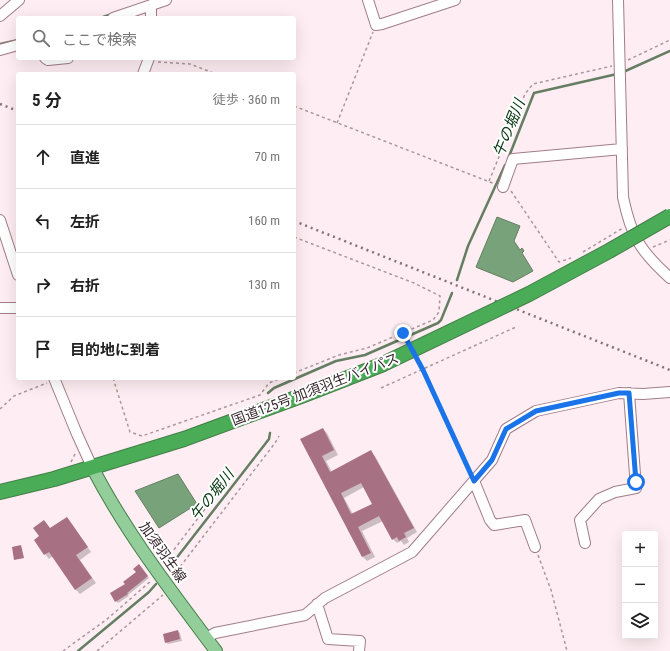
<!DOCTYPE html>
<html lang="ja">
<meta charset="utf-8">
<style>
:root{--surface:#fff;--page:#f6f6f6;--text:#222;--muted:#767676;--line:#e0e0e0}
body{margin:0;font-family:"Roboto Condensed","Noto Sans JP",sans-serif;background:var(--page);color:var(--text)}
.controls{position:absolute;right:12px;bottom:12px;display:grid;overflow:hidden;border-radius:4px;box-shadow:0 4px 16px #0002}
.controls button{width:36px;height:36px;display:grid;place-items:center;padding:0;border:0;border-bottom:1px solid var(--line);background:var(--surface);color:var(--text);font:20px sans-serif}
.stop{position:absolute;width:12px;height:12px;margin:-9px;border:3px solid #1a73e8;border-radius:50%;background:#fff}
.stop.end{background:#1a73e8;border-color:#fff;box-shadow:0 1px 4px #0008}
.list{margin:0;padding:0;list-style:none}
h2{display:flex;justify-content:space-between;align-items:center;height:52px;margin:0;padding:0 16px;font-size:17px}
h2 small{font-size:13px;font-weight:400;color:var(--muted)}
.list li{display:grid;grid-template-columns:26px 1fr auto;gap:12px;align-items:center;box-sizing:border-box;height:64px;padding:0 16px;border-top:1px solid var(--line)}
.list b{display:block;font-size:15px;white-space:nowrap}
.list em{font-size:13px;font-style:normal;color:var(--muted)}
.icon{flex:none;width:22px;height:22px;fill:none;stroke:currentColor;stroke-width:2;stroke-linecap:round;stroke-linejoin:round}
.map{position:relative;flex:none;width:670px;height:651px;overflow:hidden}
.search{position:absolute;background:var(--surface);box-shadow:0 4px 16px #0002;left:16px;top:16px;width:280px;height:44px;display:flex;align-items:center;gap:10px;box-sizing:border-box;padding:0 14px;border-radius:4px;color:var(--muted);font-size:15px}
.panel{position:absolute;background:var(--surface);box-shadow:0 4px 16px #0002;left:16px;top:72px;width:280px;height:308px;border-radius:4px}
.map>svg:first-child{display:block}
.water{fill:#78a27a;stroke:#657e63}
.shadow{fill:#0003;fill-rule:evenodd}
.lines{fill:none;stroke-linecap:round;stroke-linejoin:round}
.stream{stroke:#657e63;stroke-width:2.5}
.building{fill:#a87083;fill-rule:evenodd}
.minor-casing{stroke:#a17d88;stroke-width:12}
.major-casing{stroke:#447e48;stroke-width:14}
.highway-casing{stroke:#447e48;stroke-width:16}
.path{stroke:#a8989c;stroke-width:1.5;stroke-dasharray:3 3;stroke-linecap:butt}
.minor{stroke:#fff;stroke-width:10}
.major{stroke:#92cd9a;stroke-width:12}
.highway{stroke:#4aac57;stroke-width:14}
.rail{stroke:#827276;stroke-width:2.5;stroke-dasharray:2 4;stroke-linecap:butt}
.highway-bridge-casing{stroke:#447e48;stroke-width:16;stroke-linecap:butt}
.highway-bridge{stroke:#4aac57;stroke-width:14}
.route{stroke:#1a73e8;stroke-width:5}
.labels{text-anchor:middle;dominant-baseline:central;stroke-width:4;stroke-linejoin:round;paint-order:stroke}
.street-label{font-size:14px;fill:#38292d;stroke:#fff}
.water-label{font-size:15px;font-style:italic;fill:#02350d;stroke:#fff}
</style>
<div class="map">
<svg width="670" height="651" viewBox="0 0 670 651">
<rect width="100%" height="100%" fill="#feedf2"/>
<path class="water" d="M 497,217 L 520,226 L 514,241 L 520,250 L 522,248 L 524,251 L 522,253 L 533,271 L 513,282 L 478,268 L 476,267 Z
M 178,474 L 197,504 L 159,528 L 135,491 Z"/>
<path class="shadow" d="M 323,429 L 327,433 L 338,455 L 326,461 L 332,472 L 371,452 L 375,456 L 417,532 L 407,538 L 409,542 L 404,545 L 401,541 L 397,543 L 393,539 L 383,521 L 362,531 L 375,557 L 367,561 L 363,557 L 302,439 ZM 364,487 L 374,504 L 353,514 L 344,498 Z
M 67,518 L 71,523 L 91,552 L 80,560 L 96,583 L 80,594 L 75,589 L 53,556 L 49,559 L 45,554 L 50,529 Z
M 141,568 L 149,578 L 128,595 L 129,596 L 118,603 L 116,601 L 126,585 Z
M 178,631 L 180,633 L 182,641 L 168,644 L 166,642 Z"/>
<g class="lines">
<path class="stream" d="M 100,18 L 112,14
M 0,44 L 18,40
M 621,73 L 670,51
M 508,159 L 534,93 L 617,74
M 457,280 L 468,246 L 505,165
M 268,393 L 274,388 L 336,361 L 365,355 L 438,323 L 441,320 L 452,293
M 168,569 L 269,439 L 270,433
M 78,651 L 149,592 L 156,584"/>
</g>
<path class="building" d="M 323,428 L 334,450 L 322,456 L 330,472 L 371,450 L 414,528 L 404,533 L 406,537 L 399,541 L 397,537 L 392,540 L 379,516 L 358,527 L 371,553 L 362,557 L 300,439 ZM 361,483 L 372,504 L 351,514 L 341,493 Z
M 67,517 L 88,547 L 76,555 L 92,578 L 75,590 L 49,552 L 44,555 L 34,540 L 39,536 L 33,528 L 44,520 L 50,528 Z
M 21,545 L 24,558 L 14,560 L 12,547 Z
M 139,564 L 148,576 L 127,593 L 128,594 L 115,602 L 110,593 L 125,584 L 123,582 L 136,572 L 133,569 Z
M 178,630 L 180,639 L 165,643 L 163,634 Z"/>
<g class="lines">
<g class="minor-casing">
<path id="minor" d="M 368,0 L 376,25 L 382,24 L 455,0
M 618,0 L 623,197 C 631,236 640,251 670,278
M 151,5 L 151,18
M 0,16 L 19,0
M 113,18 L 166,0
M 0,50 L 18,45
M 45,58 L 48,60 L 68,58
M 143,74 L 149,58
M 503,187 L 513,159 L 622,149
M 0,220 L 18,275
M 0,308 L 18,308
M 54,378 L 77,434 L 92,467
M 474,481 L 490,520 L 494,525 L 525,520 L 535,547
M 585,543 L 580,520 L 599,499 L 615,492 L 636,488 L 629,393
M 317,604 L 328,639 L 360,641 L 359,651
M 206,638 L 215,633 L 305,615 L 325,598 L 412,552 L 492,460 L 506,429 L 536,411 L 619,393 L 643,394 L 670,392"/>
</g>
<g class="major-casing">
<path id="major" d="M 92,467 C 126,533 172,592 216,651"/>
</g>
<g class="highway-casing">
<path id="highway" d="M 0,492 L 54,479 L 184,439 L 304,395 L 381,365"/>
</g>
<path class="path" d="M 628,60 L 670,40
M 158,62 L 190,64 L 216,74
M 294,106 L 495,184
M 337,123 L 373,32
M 489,181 L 525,94 L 533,84 L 612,66
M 511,191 L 559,262 L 571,258
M 294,237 L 414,283 L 440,296 L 439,312 L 433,320 L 367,348 L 339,355 L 294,373
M 653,247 L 670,240
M 583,252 L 623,228
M 403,333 L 407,340
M 418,359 L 470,472
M 113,378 L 130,432 L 142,436 L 260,395 L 269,383 L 281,378
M 381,388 L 516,327
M 0,409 L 14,396 L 47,383
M 71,462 L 75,454
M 538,555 L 551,590 L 567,651
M 163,564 L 205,509
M 173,576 L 275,443 L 279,436
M 63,651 L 106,620 L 152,580
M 97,651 L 163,595"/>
<use href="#minor" class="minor"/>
<use href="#major" class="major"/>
<use href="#highway" class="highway"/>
<path class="rail" d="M 0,104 L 18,111
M 294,221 L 670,370"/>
<g class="highway-bridge-casing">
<path id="highway-bridge" d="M 381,365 L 529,294 L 609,251 L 670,216"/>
</g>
<use href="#highway-bridge" class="highway-bridge"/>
</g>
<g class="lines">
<path class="route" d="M 403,333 L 423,370 L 474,481 L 492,460 L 506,429 L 536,411 L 619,393 L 629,393 L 636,482"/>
</g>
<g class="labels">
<g class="street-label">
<text transform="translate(315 389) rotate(-21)">国道125号 加須羽生バイパス</text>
<text transform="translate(163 552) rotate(55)">加須羽生線</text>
</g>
<g class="water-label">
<text transform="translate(509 128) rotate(-68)">午の堀川</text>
<text transform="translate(212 495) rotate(-52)">午の堀川</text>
</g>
</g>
</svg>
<div class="controls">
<button>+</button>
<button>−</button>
<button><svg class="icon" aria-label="layers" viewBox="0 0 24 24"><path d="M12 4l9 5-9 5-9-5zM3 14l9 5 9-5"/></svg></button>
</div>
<div class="stop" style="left:636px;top:482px"></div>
<div class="stop end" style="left:403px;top:333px"></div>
<div class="search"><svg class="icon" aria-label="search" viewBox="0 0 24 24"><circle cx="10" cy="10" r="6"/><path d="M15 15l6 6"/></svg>ここで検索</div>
<section class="panel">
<h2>5 分<small>徒歩 · 360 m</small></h2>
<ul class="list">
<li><svg class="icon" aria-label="ahead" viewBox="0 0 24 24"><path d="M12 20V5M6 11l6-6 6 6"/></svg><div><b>直進</b></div><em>70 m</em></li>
<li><svg class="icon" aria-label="left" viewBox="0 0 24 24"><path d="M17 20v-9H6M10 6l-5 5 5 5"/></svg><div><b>左折</b></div><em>160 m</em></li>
<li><svg class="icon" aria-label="right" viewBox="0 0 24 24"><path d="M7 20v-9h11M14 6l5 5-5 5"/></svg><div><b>右折</b></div><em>130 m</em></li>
<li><svg class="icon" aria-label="arrive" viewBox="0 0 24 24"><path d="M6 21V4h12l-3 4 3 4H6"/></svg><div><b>目的地に到着</b></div></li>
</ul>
</section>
</div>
